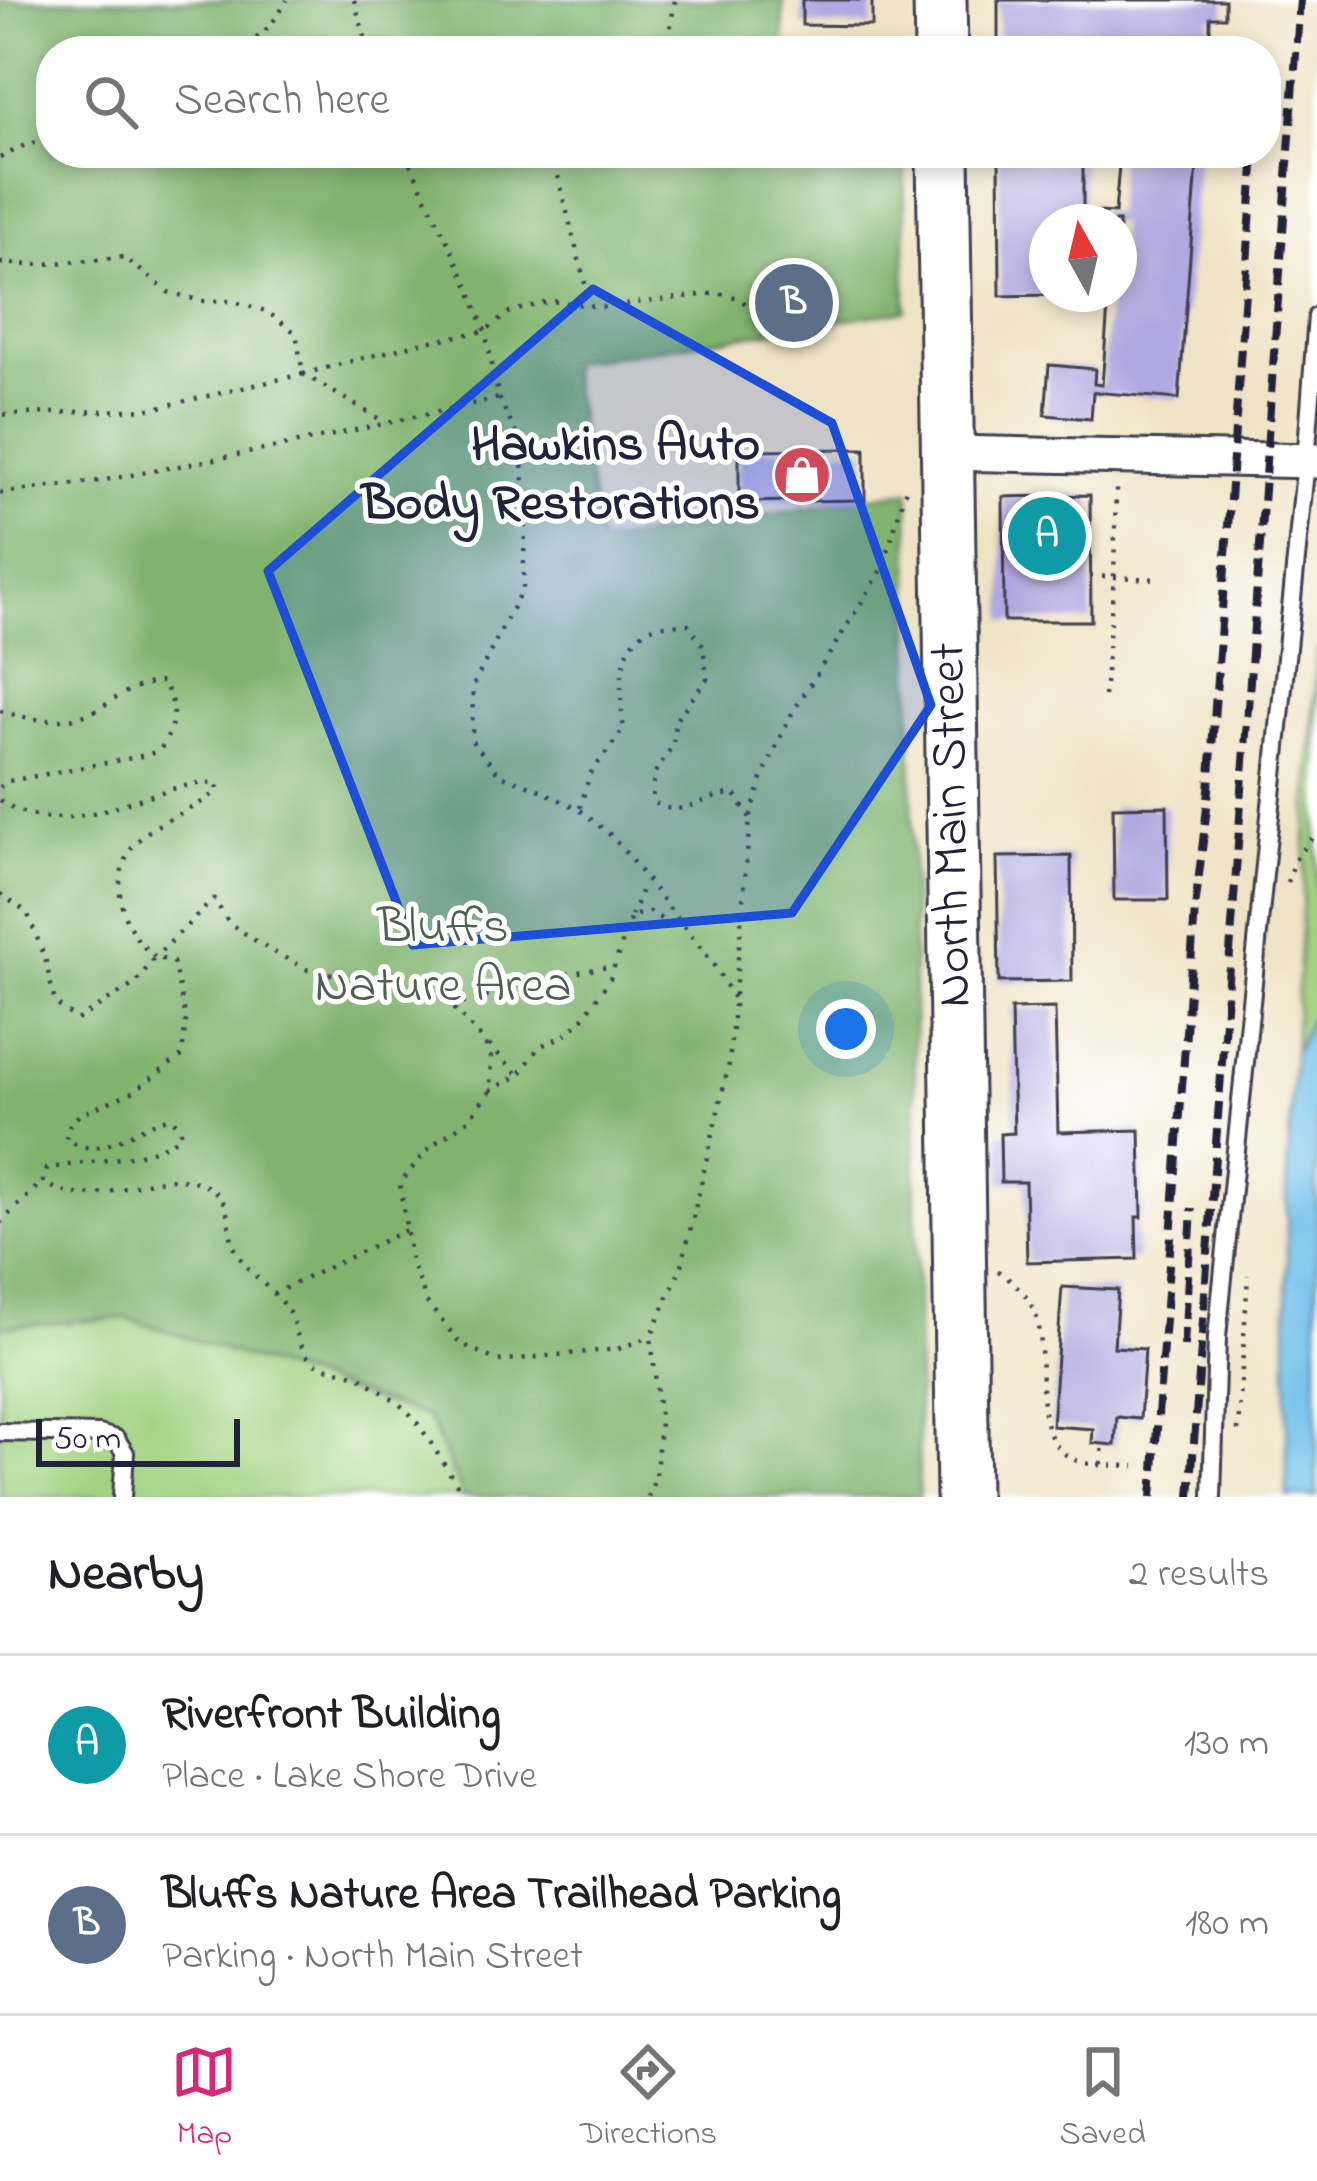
<!DOCTYPE html>
<meta charset="utf-8">
<style>
:root{--surface:#fff;--page:#f6f6f6;--text:#202124;--muted:#757577;--line:#e0e0e0;--accent:#db2777}
body{margin:0;font-family:"Indie Flower",sans-serif;background:var(--page);color:var(--text)}
.compass{position:absolute;left:1029px;top:204px;width:108px;height:108px;border-radius:50%;background:var(--surface);box-shadow:0 6px 18px #0003;rotate:352deg}
.scale{position:absolute;left:36px;bottom:30px;width:204px;box-sizing:border-box;padding-left:12px;border:6px solid #22223b;border-top:0;font-size:33px;line-height:42px;white-space:nowrap;color:#22223b;-webkit-text-stroke:9px #fff;paint-order:stroke}
.you{position:absolute;left:846px;top:1029px;width:42px;height:42px;margin:-30px;border:9px solid #fff;border-radius:50%;background:#1a73e8;box-shadow:0 0 0 18px #1a73e833}
.badge{display:grid;place-items:center;width:78px;height:78px;border-radius:50%;background:var(--accent);color:#fff;font-size:39px;font-weight:700}
.pin{position:absolute;translate:-50% -50%;border:6px solid #fff;box-shadow:0 3px 12px #0006}
.list{margin:0;padding:0;list-style:none}
h2{display:flex;justify-content:space-between;align-items:center;height:156px;margin:0;padding:0 48px;font-size:51px}
h2 small{font-size:39px;font-weight:400;color:var(--muted)}
.list li{display:grid;grid-template-columns:78px 1fr auto;gap:36px;align-items:center;box-sizing:border-box;height:180px;padding:0 48px;border-top:3px solid var(--line)}
.list b{display:block;font-size:45px;white-space:nowrap}
.list p{margin:0;font-size:39px;white-space:nowrap;color:var(--muted)}
.list em{font-size:39px;font-style:normal;color:var(--muted)}
.icon{flex:none;width:66px;height:66px;fill:none;stroke:currentColor;stroke-width:2;stroke-linecap:round;stroke-linejoin:round}
.map{position:relative;flex:none;width:1317px;height:1497px;overflow:hidden}
.search{position:absolute;background:var(--surface);box-shadow:0 6px 18px #0003;left:36px;right:36px;top:36px;height:132px;display:flex;align-items:center;gap:30px;box-sizing:border-box;padding:0 42px;border-radius:48px;color:var(--muted);font-size:45px}
.sheet{height:516px;background:var(--surface)}
nav{display:flex;justify-content:space-around;align-items:center;box-sizing:border-box;height:168px;border-top:3px solid var(--line);background:var(--surface);font-size:33px;color:var(--muted)}
nav a{display:grid;justify-items:center;gap:6px}
nav .on{color:var(--accent)}
.map>svg:first-child{display:block}
.green{fill:#a0d180;stroke:#617a5e;stroke-width:3}
.forest{fill:#80b36e;stroke:#516a54;stroke-width:3}
.water{fill:#6dbfe9;stroke:#487092;stroke-width:3}
.building{fill:#b0a8e0}
.lines{fill:none;stroke-linecap:round;stroke-linejoin:round}
.service-casing{stroke:#413f50;stroke-width:22}
.minor-casing{stroke:#413f50;stroke-width:39}
.primary-casing{stroke:#413f50;stroke-width:57}
.path{stroke:#413f50;stroke-width:4.5;stroke-dasharray:3 9;stroke-linecap:butt}
.service{stroke:#fff;stroke-width:16}
.minor{stroke:#fff;stroke-width:33}
.primary{stroke:#fff;stroke-width:51}
.rail{stroke:#22223b;stroke-width:8;stroke-dasharray:18 9;stroke-linecap:butt}
.marked{fill:#1d4ed8;fill-opacity:0.2;stroke:#1d4ed8;stroke-width:9;stroke-linejoin:round}
.labels{text-anchor:middle;dominant-baseline:central;stroke-width:10;stroke-linejoin:round;paint-order:stroke}
.poi-label{font-size:51px;font-weight:bold;fill:#22223b;stroke:#fff;text-anchor:end}
.street-label{font-size:51px;fill:#22223b;stroke:#fff}
.park-label{font-size:51px;fill:#4e5f53;stroke:#fff}
</style>
<div class="map">
<svg width="1317" height="1497" viewBox="0 0 1317 1497">
<rect width="100%" height="100%" fill="#fff"/>
<filter id="ink" filterUnits="userSpaceOnUse"><feTurbulence type="fractalNoise" baseFrequency=".00833" numOctaves="2"/><feDisplacementMap in="SourceGraphic" scale="24" xChannelSelector="R" yChannelSelector="G"/><feConvolveMatrix kernelMatrix="1 2 1 2 8 2 1 2 1" color-interpolation-filters="sRGB"/></filter>
<filter id="wash" filterUnits="userSpaceOnUse"><feTurbulence type="fractalNoise" baseFrequency=".004" numOctaves="4" result="noise"/><feDisplacementMap in="SourceGraphic" scale="48" xChannelSelector="R" yChannelSelector="G"/><feGaussianBlur stdDeviation="2.7" result="paint"/><feColorMatrix in="noise" values="0 0 0 0 0 0 0 0 0 0 0 0 0 0 0 0 0 1.4 0 .05"/><feComposite in="paint" operator="in"/></filter>
<g filter="url(#wash)">
<rect width="100%" height="100%" fill="#efe3c5"/>
<path class="green" d="M 1317,648 L 1317,1004 L 1294,1053 Z
M 127,1318 L 428,1418 L 464,1497 L 0,1497 L 0,1327 Z"/>
<path class="forest" d="M 0,0 L 783,0 L 784,51 L 51,51 L 51,153 L 904,153 L 906,310 L 569,363 L 600,543 L 909,491 L 919,1497 L 464,1497 L 428,1417 L 127,1318 L 0,1327 Z"/>
<path class="water" d="M 1317,1004 L 1317,1497 L 1287,1497 L 1287,1176 L 1294,1054 Z"/>
<g id="blocks">
<path class="building" d="M 802,0 L 872,0 L 872,26 L 802,25 Z
M 998,0 L 1225,0 L 1225,17 L 1210,17 L 1210,47 L 1203,47 L 1203,51 L 998,51 Z
M 999,153 L 1083,153 L 1083,211 L 1115,213 L 1120,153 L 1198,153 L 1179,399 L 1093,392 L 1091,419 L 1045,415 L 1049,365 L 1095,369 L 1094,384 L 1102,385 L 1109,294 L 1119,294 L 1119,222 L 1047,222 L 1047,295 L 1000,296 Z
M 865,449 L 865,500 L 739,502 L 739,450 Z
M 1090,495 L 1091,621 L 1004,621 L 1003,497 Z
M 1167,806 L 1168,900 L 1114,900 L 1113,807 Z
M 1071,856 L 1072,981 L 999,982 L 997,857 Z
M 1055,1008 L 1058,1132 L 1140,1130 L 1142,1217 L 1136,1217 L 1137,1259 L 1027,1262 L 1025,1182 L 1001,1182 L 1000,1134 L 1014,1133 L 1011,1009 Z
M 1062,1287 L 1118,1290 L 1114,1347 L 1145,1349 L 1140,1419 L 1117,1417 L 1115,1445 L 1092,1443 L 1093,1429 L 1052,1426 Z"/>
</g>
</g>
<g filter="url(#ink)">
<use href="#blocks" fill-opacity="0" stroke="#413f50" stroke-width="3"/>
<g class="lines">
<g class="service-casing">
<path id="service" d="M 0,1432 L 99,1434 L 116,1439 L 125,1453 L 122,1497
M 1212,1497 L 1217,1337 L 1306,461 L 1317,316"/>
</g>
<g class="minor-casing">
<path id="minor" d="M 949,453 L 1317,461"/>
</g>
<g class="primary-casing">
<path id="primary" d="M 940,0 L 941,51
M 943,153 L 963,1497"/>
</g>
<path class="path" d="M 354,0 L 369,51
M 223,51 C 252,49 274,25 287,0
M 666,51 L 675,0
M 405,153 L 469,287 L 485,331 L 499,398 L 520,442 L 526,505 L 523,587 L 473,686 L 472,741 L 500,775 L 536,788 L 580,810 L 613,837 L 712,962 L 735,1000
M 552,153 L 590,303
M 0,158 L 25,145 L 51,139
M 0,263 L 33,265 L 124,257 L 168,292 L 202,301 L 231,301 L 266,311 L 296,333 L 303,374 L 151,409 L 0,415
M 303,374 L 421,343 L 485,331 L 510,312 L 551,301 L 602,307 L 718,293 L 739,298 L 749,307
M 303,374 L 386,423
M 0,493 L 100,481 L 284,446 L 499,398
M 1090,576 L 1157,579
M 1104,696 L 1114,578 L 1116,489
M 0,711 C 35,721 69,727 102,707 C 124,693 137,683 163,682 C 178,705 175,727 160,750 L 147,755 L 9,781 L 0,787
M 0,800 C 69,849 145,781 217,783 L 218,790 C 196,810 168,816 145,834 C 104,868 117,928 155,957 L 214,899 L 229,923 L 268,949 L 308,970 L 413,987 L 446,1000 L 484,1041 L 491,1058 L 490,1091 L 468,1120 L 430,1147 L 400,1183 L 411,1263 L 428,1304 L 460,1343 L 497,1361 L 618,1349 L 651,1336
M 580,808 L 590,774 L 624,729 C 619,697 615,635 658,626 C 667,624 678,625 688,624 L 703,645 L 707,679 L 675,721 L 673,745 L 654,774 L 652,801 C 681,822 703,794 735,794 L 750,818
M 1287,882 L 1297,856 L 1317,832
M 0,894 L 27,912 L 45,958 L 55,1003 L 77,1020 L 136,983 L 155,957 L 173,962 L 186,1019 L 182,1056 L 132,1092 L 79,1115 L 69,1126 L 66,1139 C 102,1165 136,1123 170,1118 L 180,1126 L 181,1133 C 161,1161 81,1160 47,1169 L 43,1181 C 94,1219 151,1163 202,1184 C 237,1199 223,1227 237,1253 C 250,1276 278,1292 291,1316 C 296,1326 297,1340 303,1350 C 316,1375 345,1365 365,1380 C 381,1392 403,1404 415,1420 C 433,1444 448,1472 465,1497
M 631,916 L 645,882
M 451,1000 L 464,1003 L 566,974 L 614,966
M 489,1045 L 519,1075
M 490,1091 L 519,1075 L 539,1047 L 565,1035 L 583,1018 L 610,979 L 631,916 L 649,912 L 679,929
M 0,1223 L 43,1181
M 998,1271 C 1014,1282 1028,1295 1035,1313 C 1052,1355 1023,1441 1078,1461 C 1094,1467 1117,1465 1135,1466
M 273,1294 L 408,1229
M 1238,1431 L 1248,1275
M 1101,1464 L 1103,1444
M 648,1497 L 656,1475 L 660,1422 L 651,1336 L 682,1265 L 729,1064 L 750,818 L 762,779 L 788,720 L 883,568 L 908,482"/>
<use href="#service" class="service"/>
<use href="#minor" class="minor"/>
<use href="#primary" class="primary"/>
<path class="rail" d="M 1184,1346 L 1192,1208
M 1152,1497 L 1195,909 L 1209,790 L 1255,153
M 1190,1497 L 1300,0"/>
</g>
</g>
<path class="marked" d="M 593,289 L 832,423 L 931,705 L 792,913 L 413,945 L 268,571 Z"/>
<defs>
<g id="shop-disc" transform="scale(3)"><circle r="9.5" fill="#d1495b" stroke="#fff"/><path d="M-5-2.5h2.3a2.7 3.5 0 0 1 5.4 0H5L5.5 6h-11ZM-1.5-2.5h3a1.5 2.3 0 0 0-3 0Z" fill="#fff"/></g>
</defs>
<g fill-rule="evenodd">
<use href="#shop-disc" x="802" y="475"/>
</g>
<g class="labels">
<g class="poi-label">
<text x="760" y="446">Hawkins Auto<tspan x="760" dy="59">Body Restorations</tspan></text>
</g>
<g class="street-label">
<text transform="translate(953 825) rotate(-91)">North Main Street</text>
</g>
<g class="park-label">
<text x="443" y="928">Bluffs<tspan x="443" dy="59">Nature Area</tspan></text>
</g>
</g>
</svg>
<svg class="compass" viewBox="-18 -18 36 36"><path d="M0-13l5 13h-10z" fill="#e53935"/><path d="M0 13l5-13h-10z" fill="#757577"/></svg>
<div class="scale">50 m</div>
<div class="you"></div>
<div class="pin badge" style="left:1047px;top:536px;background:#0f9aa8">A</div>
<div class="pin badge" style="left:794px;top:303px;background:#5c6f8a">B</div>
<div class="search"><svg class="icon" aria-label="search" viewBox="0 0 24 24"><circle cx="10" cy="10" r="6"/><path d="M15 15l6 6"/></svg>Search here</div>
</div>
<section class="sheet">
<h2>Nearby<small>2 results</small></h2>
<ul class="list">
<li><span class="badge" style="background:#0f9aa8">A</span><div><b>Riverfront Building</b><p>Place · Lake Shore Drive</p></div><em>130 m</em></li>
<li><span class="badge" style="background:#5c6f8a">B</span><div><b>Bluffs Nature Area Trailhead Parking</b><p>Parking · North Main Street</p></div><em>180 m</em></li>
</ul>
</section>
<nav>
<a class="on"><svg class="icon" aria-label="map" viewBox="0 0 24 24"><path d="M3 6l6-2 6 2 6-2v14l-6 2-6-2-6 2zM9 4v14M15 6v14"/></svg>Map</a>
<a><svg class="icon" aria-label="directions" viewBox="0 0 24 24"><path d="M12 3l9 9-9 9-9-9zM9 14v-3h6M13 9l2 2-2 2"/></svg>Directions</a>
<a><svg class="icon" aria-label="saved" viewBox="0 0 24 24"><path d="M7 4h10v16l-5-4-5 4z"/></svg>Saved</a>
</nav>
